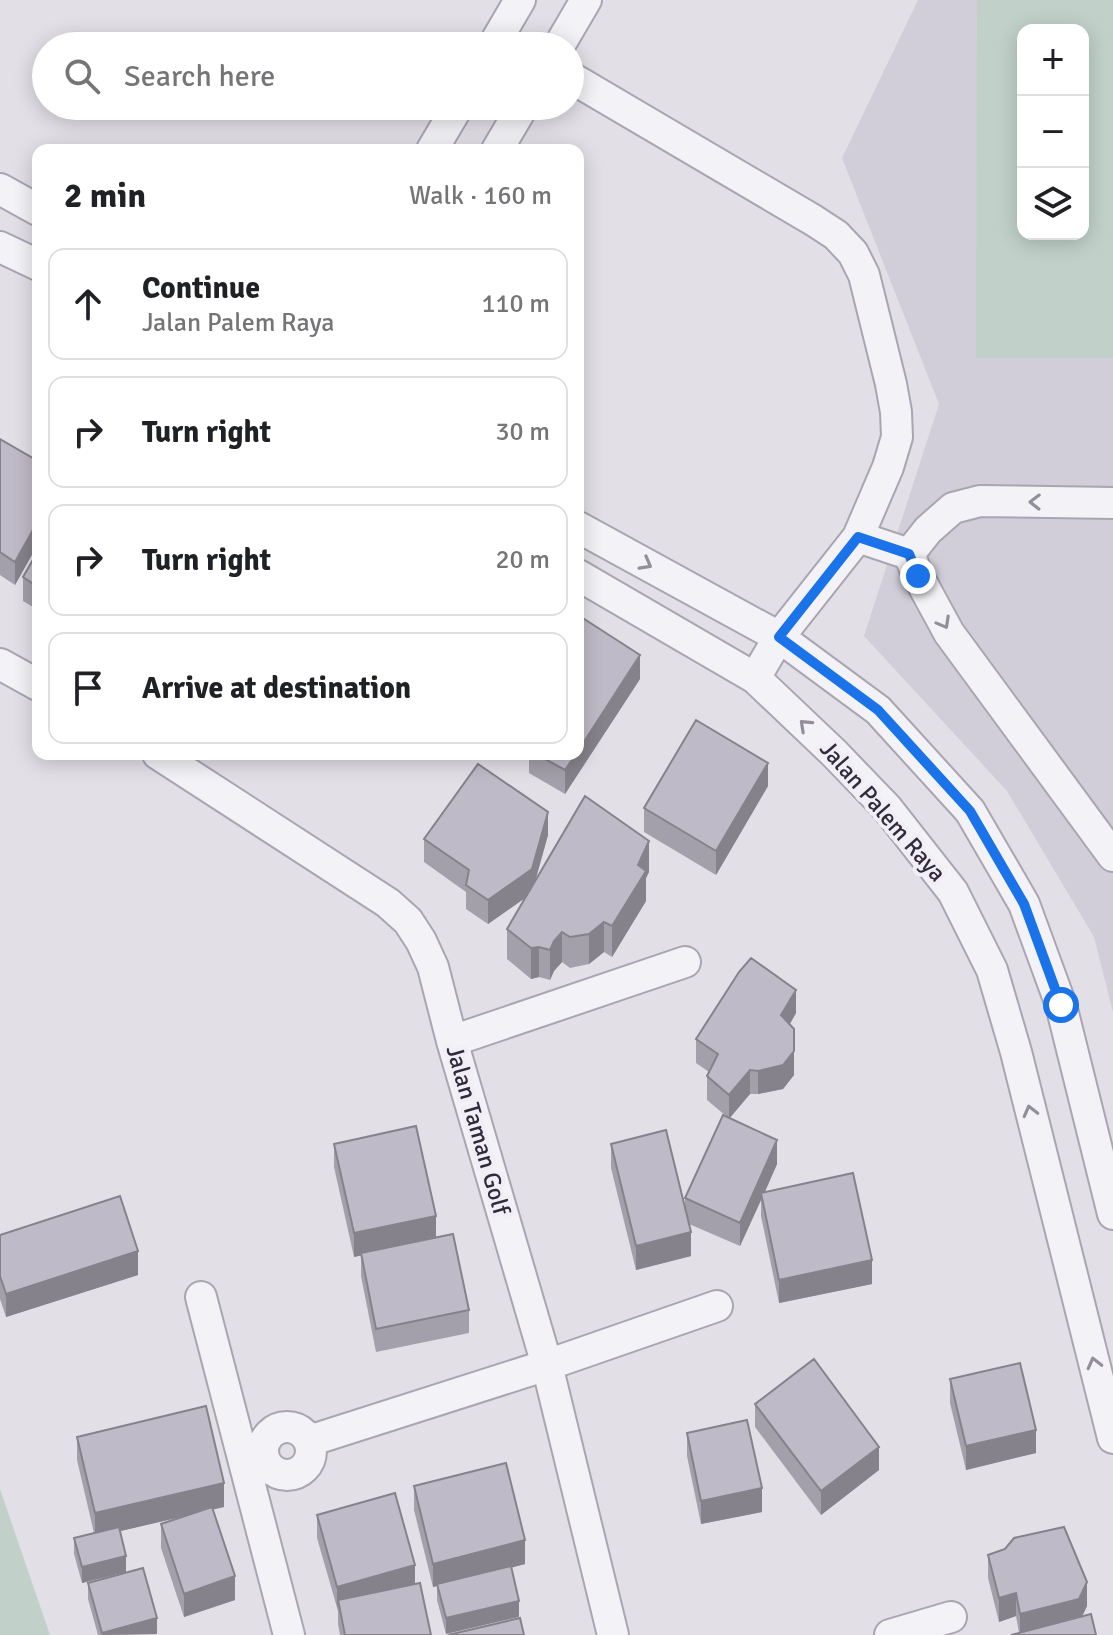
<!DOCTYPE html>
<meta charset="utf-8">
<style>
:root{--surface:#fff;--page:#f6f6f6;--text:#202124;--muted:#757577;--line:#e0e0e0}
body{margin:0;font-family:Signika,sans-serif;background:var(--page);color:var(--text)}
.controls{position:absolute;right:24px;top:24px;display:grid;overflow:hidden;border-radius:16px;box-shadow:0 4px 20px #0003}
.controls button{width:72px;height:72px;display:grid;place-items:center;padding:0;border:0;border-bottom:2px solid var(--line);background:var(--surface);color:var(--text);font:40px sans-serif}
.stop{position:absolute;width:24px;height:24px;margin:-18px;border:6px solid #1a73e8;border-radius:50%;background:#fff}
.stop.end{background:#1a73e8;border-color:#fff;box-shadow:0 2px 8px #0008}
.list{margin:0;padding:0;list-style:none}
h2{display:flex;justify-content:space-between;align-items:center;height:104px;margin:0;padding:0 32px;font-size:34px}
h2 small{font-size:26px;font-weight:400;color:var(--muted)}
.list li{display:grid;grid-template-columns:52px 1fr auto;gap:24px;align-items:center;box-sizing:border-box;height:112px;margin:0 16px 16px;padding:0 16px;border:2px solid var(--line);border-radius:16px}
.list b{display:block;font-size:30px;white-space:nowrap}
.list p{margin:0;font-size:26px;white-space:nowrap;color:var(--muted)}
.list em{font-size:26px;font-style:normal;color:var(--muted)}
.icon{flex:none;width:44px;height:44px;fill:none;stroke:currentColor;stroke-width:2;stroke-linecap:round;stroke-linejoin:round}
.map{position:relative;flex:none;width:1113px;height:1635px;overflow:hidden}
.search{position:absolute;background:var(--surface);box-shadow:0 4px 20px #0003;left:32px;top:32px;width:552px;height:88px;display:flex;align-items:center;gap:20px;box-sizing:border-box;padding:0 28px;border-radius:44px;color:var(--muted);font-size:30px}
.panel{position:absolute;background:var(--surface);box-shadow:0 4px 20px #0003;left:32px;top:144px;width:552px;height:616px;border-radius:16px}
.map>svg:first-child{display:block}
.built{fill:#d2ced9;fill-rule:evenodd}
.green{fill:#c1d1c9;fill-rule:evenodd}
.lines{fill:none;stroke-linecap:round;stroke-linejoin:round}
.minor-casing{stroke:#a9a5b1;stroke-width:34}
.minor{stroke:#f3f2f6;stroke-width:30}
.wall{fill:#a4a0ab}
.shaded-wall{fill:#86828b}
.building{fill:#bfbac7;stroke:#86828b;stroke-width:2}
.oneway{stroke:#928e9a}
.route{stroke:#1a73e8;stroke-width:10}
.labels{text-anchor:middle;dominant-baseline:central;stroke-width:8;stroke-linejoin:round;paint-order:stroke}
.street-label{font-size:24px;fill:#312a3d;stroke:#f1eff5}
</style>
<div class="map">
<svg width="1113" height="1635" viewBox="0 0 1113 1635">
<rect width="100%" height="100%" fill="#e2dfe7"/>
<path class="built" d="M 918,0 L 1113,0 L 1113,1012 L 1094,937 L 1007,791 L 864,636 L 939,404 L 842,158 ZM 1023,30 L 1083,30 L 1083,234 L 1023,234 Z"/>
<path class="green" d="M 977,0 L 1113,0 L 1113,358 L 976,358 ZM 1023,30 L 1083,30 L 1083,234 L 1023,234 Z
M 0,1489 L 50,1635 L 0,1635 Z"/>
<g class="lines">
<g class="minor-casing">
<path id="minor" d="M 493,46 L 520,0
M 559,46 L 586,0
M 570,77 L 813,220 L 836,235 L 853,253 L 864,275 L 891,384 L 896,412 L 897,437 L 888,467 L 858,537 L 779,637 L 755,678
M 432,150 L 458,106
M 497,150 L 523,106
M 0,189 L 38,210
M 0,247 L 38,265
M 578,527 L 779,637 L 878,710 L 970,811 L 1024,904 L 1061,1005 L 1113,1214
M 858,537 L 909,554 L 918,576 L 949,633 L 1113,856
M 909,554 L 928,530 L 953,508 L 980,501 L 1113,503
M 578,575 L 755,678 L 834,753 L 887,808 L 953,892 L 992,970 L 1016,1052 L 1113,1438
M 0,664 L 38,685
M 158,754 L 388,903 L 408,921 L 421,941 L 433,967 L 452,1041 L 547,1365 L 613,1635
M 452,1041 L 685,962
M 201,1297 L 289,1635
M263 1451a24 24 0 1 1 48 0a24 24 0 1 1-48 0Z
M 309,1441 L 547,1365 L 717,1306
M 890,1635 L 951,1617"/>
</g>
<use href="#minor" class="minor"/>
</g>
<path class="wall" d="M 0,439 L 38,461 L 38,544 L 15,585 L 0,575 Z
M 38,551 L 38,610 L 23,601 L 23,577 Z
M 640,679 L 565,794 L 529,773 L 529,754 L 578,754 Z
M 768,786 L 716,875 L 644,832 L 644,808 Z
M 548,835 L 535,880 L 649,872 L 646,878 L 646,901 L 612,957 L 604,952 L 589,964 L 570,968 L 562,962 L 554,971 L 550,980 L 539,977 L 531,979 L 507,959 L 507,929 L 525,898 L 488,924 L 466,909 L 466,892 L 424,862 L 424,839 Z
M 796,1013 L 790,1024 L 794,1075 L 783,1089 L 758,1094 L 750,1094 L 729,1118 L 777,1164 L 765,1192 L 872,1284 L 779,1303 L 761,1216 L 761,1200 L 740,1246 L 689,1224 L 691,1256 L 636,1270 L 611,1168 L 611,1144 L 685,1208 L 685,1198 L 726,1116 L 707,1100 L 707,1076 L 709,1072 L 696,1063 L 696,1039 Z
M 334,1144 L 436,1237 L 469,1310 L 469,1333 L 376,1352 L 361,1276 L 361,1255 L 354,1257 L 334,1167 Z
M 0,1235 L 138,1275 L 6,1317 L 0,1299 Z
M 950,1379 L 1036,1453 L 966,1470 L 950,1403 Z
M 755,1404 L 879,1470 L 821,1515 L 755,1427 Z
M 687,1433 L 762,1512 L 701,1524 L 687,1456 Z
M 77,1437 L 224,1507 L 213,1509 L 235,1600 L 184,1617 L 161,1548 L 161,1524 L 188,1515 L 120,1531 L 126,1572 L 82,1583 L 74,1554 L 74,1538 L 94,1533 L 77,1460 Z
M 414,1486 L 525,1564 L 511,1568 L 446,1634 L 437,1600 L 437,1586 L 433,1587 L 414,1510 Z
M 317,1515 L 415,1584 L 431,1635 L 340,1635 L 338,1624 L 338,1611 L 317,1538 Z
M 988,1555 L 1087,1606 L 1082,1616 L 1019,1633 L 1016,1616 L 999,1622 L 988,1578 Z
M 88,1583 L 157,1634 L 98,1635 L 88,1599 Z"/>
<path class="shaded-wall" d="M 38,521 L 38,544 L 15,585 L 15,562 Z
M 640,655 L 640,679 L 565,794 L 565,770 L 576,754 L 578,754 L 578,751 Z
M 768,763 L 768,786 L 716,875 L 716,851 Z
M 548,812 L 548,835 L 532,893 L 488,924 L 488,900 Z
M 649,841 L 649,872 L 646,878 L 646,901 L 612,957 L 612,926 Z
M 604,922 L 604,952 L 589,964 L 589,934 Z
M 562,932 L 562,962 L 554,971 L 550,980 L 550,950 L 554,941 Z
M 539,947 L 539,977 L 531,979 L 531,948 Z
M 796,990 L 796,1013 L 781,1039 L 781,1015 Z
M 794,1051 L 794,1075 L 783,1089 L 758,1094 L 758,1071 Z
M 750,1070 L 750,1094 L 729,1119 L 729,1095 Z
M 777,1140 L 777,1164 L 762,1198 L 761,1193 L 761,1200 L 740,1246 L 740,1223 Z
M 436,1216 L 436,1239 L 354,1257 L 354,1233 Z
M 691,1232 L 691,1256 L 636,1270 L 636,1246 Z
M 138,1251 L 138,1275 L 6,1317 L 6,1294 Z
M 872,1260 L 872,1284 L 779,1303 L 779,1280 Z
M 1036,1430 L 1036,1453 L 966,1470 L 966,1446 Z
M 879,1447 L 879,1470 L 821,1515 L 821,1491 Z
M 224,1483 L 224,1507 L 95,1537 L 95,1513 Z
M 762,1488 L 762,1512 L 701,1524 L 701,1501 Z
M 525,1540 L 525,1564 L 433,1587 L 433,1564 Z
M 126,1556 L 126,1572 L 82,1583 L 82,1567 Z
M 415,1565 L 415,1588 L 338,1600 L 337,1611 L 337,1587 Z
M 235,1576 L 235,1600 L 184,1617 L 184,1594 Z
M 1087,1582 L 1087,1606 L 1079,1623 L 1020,1635 L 1020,1614 Z
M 1016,1593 L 1016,1616 L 999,1622 L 999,1598 Z
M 519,1601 L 519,1617 L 446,1634 L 446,1618 Z
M 157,1618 L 157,1634 L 102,1635 L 102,1633 Z"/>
<path class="building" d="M 0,439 L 38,461 L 38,521 L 15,562 L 0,552 Z
M 38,551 L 38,587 L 23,577 Z
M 578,615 L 640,655 L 578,751 Z
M 696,720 L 768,763 L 716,851 L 644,808 Z
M 536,754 L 576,754 L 565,770 Z
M 478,764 L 548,812 L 532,869 L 488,900 L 466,885 L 469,870 L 424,839 Z
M 585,796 L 649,841 L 638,865 L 646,871 L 612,926 L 604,922 L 589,934 L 570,937 L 562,932 L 554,941 L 550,950 L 539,947 L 531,948 L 507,929 Z
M 751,958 L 796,990 L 781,1015 L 794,1029 L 794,1051 L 783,1065 L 758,1071 L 750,1070 L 729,1095 L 707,1076 L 718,1054 L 696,1039 L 739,972 Z
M 723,1115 L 777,1140 L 740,1223 L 685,1198 Z
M 416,1126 L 436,1216 L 354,1233 L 334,1144 Z
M 666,1130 L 691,1232 L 636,1246 L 611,1144 Z
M 853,1173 L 872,1260 L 779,1280 L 761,1193 Z
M 120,1196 L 138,1251 L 6,1294 L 0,1276 L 0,1235 Z
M 453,1234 L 469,1310 L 376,1329 L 361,1253 Z
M 814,1359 L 879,1447 L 821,1491 L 755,1404 Z
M 1020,1363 L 1036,1430 L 966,1446 L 950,1379 Z
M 206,1406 L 224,1483 L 95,1513 L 77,1437 Z
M 747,1420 L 762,1488 L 701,1501 L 687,1433 Z
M 506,1463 L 525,1540 L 433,1564 L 414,1486 Z
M 395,1493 L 415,1565 L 337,1587 L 317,1515 Z
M 212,1507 L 235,1576 L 184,1594 L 161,1524 Z
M 119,1527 L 126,1556 L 82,1567 L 74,1538 Z
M 1064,1527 L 1087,1582 L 1079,1599 L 1020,1614 L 1016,1593 L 999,1598 L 988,1555 L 1005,1549 L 1014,1538 Z
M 511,1566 L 519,1601 L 446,1618 L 437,1584 Z
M 143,1568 L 157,1618 L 102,1633 L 88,1583 Z
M 420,1583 L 431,1635 L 345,1635 L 338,1600 Z
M 1091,1614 L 1096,1635 L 1011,1635 Z
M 520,1618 L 524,1635 L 448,1635 Z"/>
<defs><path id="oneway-chevron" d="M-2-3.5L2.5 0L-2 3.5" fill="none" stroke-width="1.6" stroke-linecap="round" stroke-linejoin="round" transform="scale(2)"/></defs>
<g class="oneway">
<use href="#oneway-chevron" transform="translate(1035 502) rotate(-179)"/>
<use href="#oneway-chevron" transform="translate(646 564) rotate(29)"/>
<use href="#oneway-chevron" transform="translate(944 623) rotate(61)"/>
<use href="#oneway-chevron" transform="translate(805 725) rotate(-137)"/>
<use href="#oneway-chevron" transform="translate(1030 1111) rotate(-104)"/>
<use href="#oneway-chevron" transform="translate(1094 1363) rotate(-104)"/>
</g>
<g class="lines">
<path class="route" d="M 918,576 L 909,554 L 858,537 L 779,637 L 878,710 L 970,811 L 1024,904 L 1061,1005"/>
</g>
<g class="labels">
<g class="street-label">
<text transform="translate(883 811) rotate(49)">Jalan Palem Raya</text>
<text transform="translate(478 1130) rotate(74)">Jalan Taman Golf</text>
</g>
</g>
</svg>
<div class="controls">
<button>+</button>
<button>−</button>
<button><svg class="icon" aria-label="layers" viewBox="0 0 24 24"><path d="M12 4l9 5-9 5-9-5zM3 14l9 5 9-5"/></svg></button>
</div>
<div class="stop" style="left:1061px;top:1005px"></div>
<div class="stop end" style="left:918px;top:576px"></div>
<div class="search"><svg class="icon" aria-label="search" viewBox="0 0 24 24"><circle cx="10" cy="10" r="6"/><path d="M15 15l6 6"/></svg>Search here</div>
<section class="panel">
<h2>2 min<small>Walk · 160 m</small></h2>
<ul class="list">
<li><svg class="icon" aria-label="ahead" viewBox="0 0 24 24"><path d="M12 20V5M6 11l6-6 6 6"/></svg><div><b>Continue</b><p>Jalan Palem Raya</p></div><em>110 m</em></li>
<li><svg class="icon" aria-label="right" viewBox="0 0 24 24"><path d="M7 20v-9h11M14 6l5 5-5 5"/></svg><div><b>Turn right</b></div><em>30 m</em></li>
<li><svg class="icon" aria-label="right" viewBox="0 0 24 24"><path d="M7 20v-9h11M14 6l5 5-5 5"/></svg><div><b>Turn right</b></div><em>20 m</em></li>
<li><svg class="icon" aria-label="arrive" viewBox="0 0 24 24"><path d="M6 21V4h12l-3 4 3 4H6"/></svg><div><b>Arrive at destination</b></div></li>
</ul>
</section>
</div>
